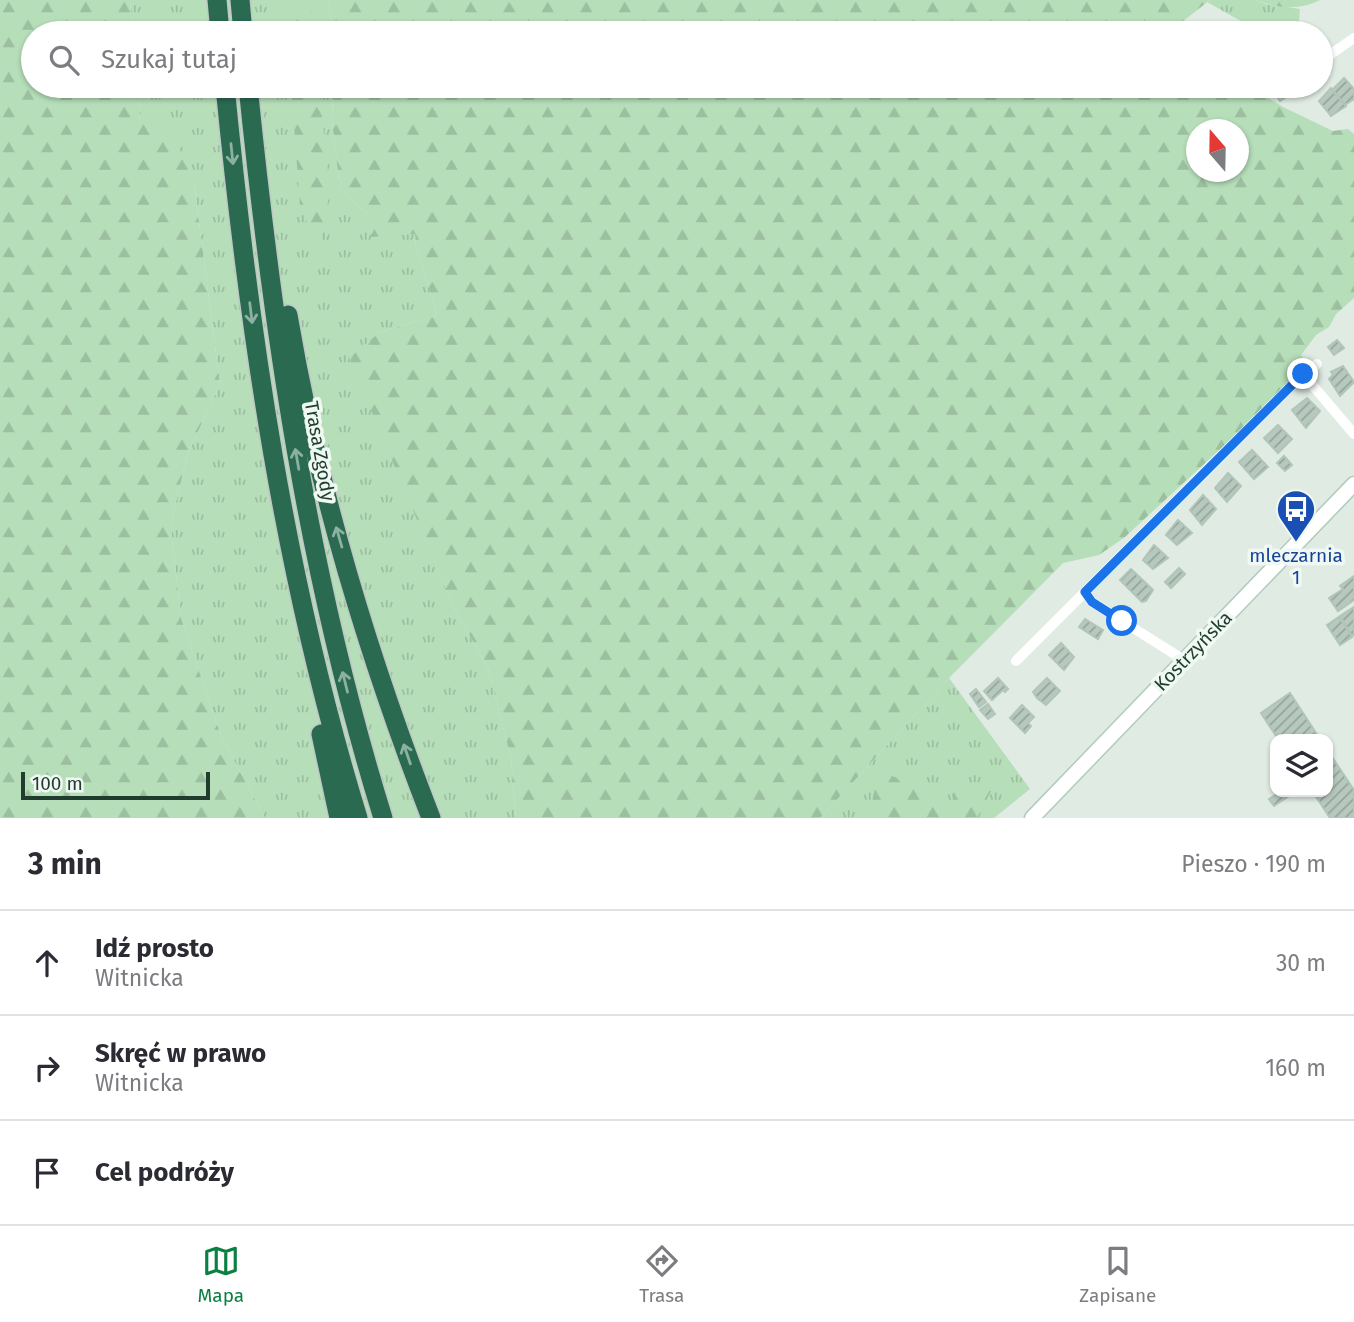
<!DOCTYPE html>
<html lang="pl">
<meta charset="utf-8">
<style>
:root{--surface:#fff;--page:#f2f2f3;--text:#2b2b33;--muted:#7c7c81;--line:#e1e1e2;--accent:#0b8043}
body{margin:0;font-family:"Fira Sans",sans-serif;background:var(--page);color:var(--text)}
.controls{position:absolute;right:21px;bottom:21px;display:grid;overflow:hidden;border-radius:14px;box-shadow:0 2px 5px #0004}
.controls button{width:63px;height:63px;display:grid;place-items:center;padding:0;border:0;border-bottom:2px solid var(--line);background:var(--surface);color:var(--text);font:35px sans-serif}
.compass{position:absolute;left:1186px;top:119px;width:63px;height:63px;border-radius:50%;background:var(--surface);box-shadow:0 2px 5px #0004;rotate:340deg}
.scale{position:absolute;left:21px;bottom:18px;width:189px;box-sizing:border-box;padding-left:7px;border:4px solid #1f3c2f;border-top:0;font-size:19px;line-height:24px;white-space:nowrap;color:#1f3c2f;-webkit-text-stroke:5px #eff8f2;paint-order:stroke}
.stop{position:absolute;width:21px;height:21px;margin:-16px;border:5px solid #1a73e8;border-radius:50%;background:#fff}
.stop.end{background:#1a73e8;border-color:#fff;box-shadow:0 2px 7px #0008}
.list{margin:0;padding:0;list-style:none}
h2{display:flex;justify-content:space-between;align-items:center;height:91px;margin:0;padding:0 28px;font-size:30px}
h2 small{font-size:23px;font-weight:400;color:var(--muted)}
.list li{display:grid;grid-template-columns:46px 1fr auto;gap:21px;align-items:center;box-sizing:border-box;height:105px;padding:0 28px;border-top:2px solid var(--line)}
.list b{display:block;font-size:26px;white-space:nowrap}
.list p{margin:0;font-size:23px;white-space:nowrap;color:var(--muted)}
.list em{font-size:23px;font-style:normal;color:var(--muted)}
.icon{flex:none;width:38px;height:38px;fill:none;stroke:currentColor;stroke-width:2;stroke-linecap:round;stroke-linejoin:round}
.map{position:relative;flex:none;width:1354px;height:818px;overflow:hidden}
.search{position:absolute;background:var(--surface);box-shadow:0 2px 5px #0004;left:21px;right:21px;top:21px;height:77px;display:flex;align-items:center;gap:18px;box-sizing:border-box;padding:0 24px;border-radius:38px;color:var(--muted);font-size:26px}
.sheet{height:406px;background:var(--surface)}
nav{display:flex;justify-content:space-around;align-items:center;box-sizing:border-box;height:98px;border-top:2px solid var(--line);background:var(--surface);font-size:19px;color:var(--muted)}
nav a{display:grid;justify-items:center;gap:4px}
nav .on{color:var(--accent)}
.map>svg:first-child{display:block}
.grass{fill:url(#grass-tufts)}
.forest{fill:url(#forest-firs);fill-rule:evenodd}
.building{fill:url(#building-hatch);stroke:#b1c5b9;stroke-width:2}
.lines{fill:none;stroke-linecap:round;stroke-linejoin:round}
.secondary-casing{stroke:#b1cbbd;stroke-width:17}
.motorway-casing{stroke:#c0c8c5;stroke-width:22}
.minor{stroke:#fff;stroke-width:10}
.secondary{stroke:#fff;stroke-width:14}
.motorway{stroke:#296a51;stroke-width:19}
.oneway{stroke:#8cb1a2}
.route{stroke:#1a73e8;stroke-width:9}
.labels{text-anchor:middle;dominant-baseline:central;stroke-width:7;stroke-linejoin:round;paint-order:stroke}
.street-label{font-size:19px;fill:#1f3c2f;stroke:#eff8f2}
.transit-label{font-size:19px;fill:#164399;stroke:#eff8f2}
</style>
<div class="map">
<svg width="1354" height="818" viewBox="0 0 1354 818">
<defs>
<pattern id="grass-tufts" width="24" height="20" patternUnits="userSpaceOnUse" patternTransform="scale(1.75)"><rect width="24" height="20" fill="#b6deb9"/><path d="M3 7l-1-3M5 7V3M7 7l1-3M15 17l-1-3M17 17v-4M19 17l1-3" fill="none" stroke="#9cbf9f"/></pattern>
<pattern id="forest-firs" width="22" height="20" patternUnits="userSpaceOnUse" patternTransform="scale(1.75)"><rect width="22" height="20" fill="#b6deb9"/><path d="M5 1l3.5 6h-7zM16 11l3.5 6h-7z" fill="#9cbf9f"/></pattern>
<pattern id="building-hatch" width="6" height="6" patternUnits="userSpaceOnUse" patternTransform="scale(1.75)"><rect width="6" height="6" fill="#b7c9be"/><path d="M-1 1l2-2M0 6l6-6M5 7l2-2" fill="none" stroke="#94a49b"/></pattern>
</defs>
<rect width="100%" height="100%" fill="#dfebe3"/>
<path class="grass" d="M 130,0 L 329,0 L 332,33 L 132,33 Z
M 1210,0 L 1255,0 L 1266,4 L 1300,9 L 1298,33 L 1262,33 L 1207,2 Z
M 137,86 L 333,86 L 332,121 L 340,190 L 368,214 L 415,234 L 416,246 L 437,315 L 380,332 L 350,358 L 454,608 L 488,668 L 511,758 L 516,818 L 265,818 L 221,736 L 181,618 L 171,530 L 173,514 L 188,453 L 220,384 L 194,183 L 140,120 Z
M 949,678 L 1030,789 L 994,818 L 820,818 Z"/>
<path class="forest" d="M 0,0 L 130,0 L 132,33 L 33,33 L 33,86 L 137,86 L 140,120 L 173,133 L 194,183 L 220,384 L 188,453 L 173,514 L 171,530 L 181,618 L 221,736 L 265,818 L 0,818 Z
M 287,0 L 311,0 L 312,33 L 289,33 Z
M 329,0 L 1210,0 L 1168,33 L 332,33 Z
M 1255,0 L 1320,0 C 1299,11 1277,8 1255,0 Z
M 291,86 L 319,86 L 330,191 L 319,250 L 300,206 Z
M 333,86 L 1249,86 L 1283,107 L 1333,131 L 1348,129 L 1354,134 L 1354,298 L 1336,314 L 1329,327 L 1316,335 L 1301,355 L 1309,367 L 1125,537 L 1099,555 L 1063,563 L 949,678 L 820,818 L 516,818 L 511,758 L 488,668 L 454,608 L 349,358 L 380,332 L 437,315 L 416,246 L 415,234 L 371,237 L 368,214 L 340,190 L 332,121 ZM 1196,130 L 1238,130 L 1238,172 L 1196,172 Z
M 889,774 L 935,801 L 944,815 L 942,818 L 882,818 L 878,816 L 873,797 L 877,781 Z
M 960,786 L 991,791 L 977,818 L 960,818 L 952,795 Z"/>
<path class="building" d="M 1344,78 L 1354,89 L 1354,99 L 1345,105 L 1332,90 Z
M 1275,86 L 1301,86 L 1301,87 L 1280,101 L 1272,88 Z
M 1331,88 L 1346,106 L 1331,116 L 1319,101 Z
M 1337,340 L 1344,348 L 1334,355 L 1328,347 Z
M 1343,366 L 1354,382 L 1340,396 L 1329,379 L 1333,375 L 1331,372 Z
M 1307,398 L 1320,411 L 1306,428 L 1292,410 Z
M 1278,425 L 1292,439 L 1278,453 L 1264,438 Z
M 1252,450 L 1268,467 L 1254,479 L 1239,462 Z
M 1284,456 L 1292,465 L 1285,471 L 1277,463 Z
M 1228,473 L 1241,486 L 1227,502 L 1215,488 Z
M 1203,495 L 1216,509 L 1202,525 L 1190,510 Z
M 1178,520 L 1192,533 L 1177,545 L 1166,535 Z
M 1154,545 L 1168,558 L 1153,569 L 1143,560 Z
M 1179,568 L 1185,574 L 1171,588 L 1165,582 Z
M 1131,569 L 1153,590 L 1146,601 L 1142,602 L 1120,580 Z
M 1354,576 L 1354,600 L 1338,611 L 1329,598 L 1343,589 L 1340,586 Z
M 1354,607 L 1354,635 L 1352,636 L 1340,616 Z
M 1339,617 L 1352,637 L 1340,645 L 1327,625 Z
M 1085,619 L 1103,630 L 1098,639 L 1079,627 Z
M 1061,643 L 1074,657 L 1064,670 L 1049,655 Z
M 998,678 L 1008,689 L 1005,692 L 1003,690 L 992,700 L 984,691 Z
M 1047,678 L 1060,691 L 1046,705 L 1037,698 L 1033,692 Z
M 976,689 L 986,702 L 979,707 L 970,694 Z
M 1290,693 L 1320,739 L 1278,739 L 1261,713 Z
M 988,704 L 995,714 L 988,719 L 980,710 Z
M 1022,705 L 1034,717 L 1028,723 L 1031,726 L 1025,733 L 1010,718 Z
M 1328,751 L 1354,790 L 1354,818 L 1330,818 L 1313,792 L 1328,792 Z
M 1280,792 L 1295,792 L 1274,806 L 1269,799 Z"/>
<g class="lines">
<g class="secondary-casing">
<path id="secondary" d="M 1032,818 L 1354,484"/>
</g>
<g class="motorway-casing">
<path id="motorway" d="M 217,0 L 220,33
M 240,0 L 243,33
M 225,86 C 249,333 285,580 358,818
M 248,86 C 273,333 309,580 383,818
M 288,315 C 317,487 368,656 431,818
M 321,734 L 339,818"/>
</g>
<path class="minor" d="M 1331,54 L 1354,38
M 1303,374 L 1354,434
M 1085,592 L 1092,602 L 1184,660
M 1016,661 L 1303,374 L 1317,364"/>
<use href="#secondary" class="secondary"/>
<use href="#motorway" class="motorway"/>
</g>
<defs><path id="oneway-shaft" d="M-6 0H5M1.5-3L5.5 0L1.5 3" fill="none" stroke-width="1.6" stroke-linecap="round" stroke-linejoin="round" transform="scale(1.75)"/></defs>
<g class="oneway">
<use href="#oneway-shaft" transform="translate(232 154) rotate(84)"/>
<use href="#oneway-shaft" transform="translate(251 313) rotate(83)"/>
<use href="#oneway-shaft" transform="translate(297 459) rotate(-100)"/>
<use href="#oneway-shaft" transform="translate(339 537) rotate(-106)"/>
<use href="#oneway-shaft" transform="translate(345 682) rotate(-104)"/>
<use href="#oneway-shaft" transform="translate(407 754) rotate(-109)"/>
</g>
<g class="lines">
<path class="route" d="M 1122,621 L 1092,602 L 1085,592 L 1303,374"/>
</g>
<defs>
<g id="bus-pin" transform="scale(2.0125)"><path d="M0 17L-7.5 6A9.5 9.5 0 1 1 7.5 6Z" fill="#1a4fb4" stroke="#eff8f2"/><path d="M-5-6H5V4H4V6H2V4H-2V6H-4V4H-5ZM-3.5-4V0h7V-4ZM-3.5 1.2v1.5H-2V1.2ZM2 1.2v1.5H3.5V1.2Z" fill="#fff"/></g>
</defs>
<g fill-rule="evenodd">
<use href="#bus-pin" x="1296" y="509"/>
</g>
<g class="labels">
<g class="street-label">
<text transform="translate(320 451) rotate(80)">Trasa Zgody</text>
<text transform="translate(1193 651) rotate(-46)">Kostrzyńska</text>
</g>
<g class="transit-label">
<text x="1296" y="555">mleczarnia<tspan x="1296" dy="22">1</tspan></text>
</g>
</g>
</svg>
<div class="controls">
<button><svg class="icon" aria-label="layers" viewBox="0 0 24 24"><path d="M12 4l9 5-9 5-9-5zM3 14l9 5 9-5"/></svg></button>
</div>
<svg class="compass" viewBox="-18 -18 36 36"><path d="M0-13l5 13h-10z" fill="#e53935"/><path d="M0 13l5-13h-10z" fill="#7c7c81"/></svg>
<div class="scale">100 m</div>
<div class="stop" style="left:1122px;top:621px"></div>
<div class="stop end" style="left:1303px;top:374px"></div>
<div class="search"><svg class="icon" aria-label="search" viewBox="0 0 24 24"><circle cx="10" cy="10" r="6"/><path d="M15 15l6 6"/></svg>Szukaj tutaj</div>
</div>
<section class="sheet">
<h2>3 min<small>Pieszo · 190 m</small></h2>
<ul class="list">
<li><svg class="icon" aria-label="ahead" viewBox="0 0 24 24"><path d="M12 20V5M6 11l6-6 6 6"/></svg><div><b>Idź prosto</b><p>Witnicka</p></div><em>30 m</em></li>
<li><svg class="icon" aria-label="right" viewBox="0 0 24 24"><path d="M7 20v-9h11M14 6l5 5-5 5"/></svg><div><b>Skręć w prawo</b><p>Witnicka</p></div><em>160 m</em></li>
<li><svg class="icon" aria-label="arrive" viewBox="0 0 24 24"><path d="M6 21V4h12l-3 4 3 4H6"/></svg><div><b>Cel podróży</b></div></li>
</ul>
</section>
<nav>
<a class="on"><svg class="icon" aria-label="map" viewBox="0 0 24 24"><path d="M3 6l6-2 6 2 6-2v14l-6 2-6-2-6 2zM9 4v14M15 6v14"/></svg>Mapa</a>
<a><svg class="icon" aria-label="directions" viewBox="0 0 24 24"><path d="M12 3l9 9-9 9-9-9zM9 14v-3h6M13 9l2 2-2 2"/></svg>Trasa</a>
<a><svg class="icon" aria-label="saved" viewBox="0 0 24 24"><path d="M7 4h10v16l-5-4-5 4z"/></svg>Zapisane</a>
</nav>
